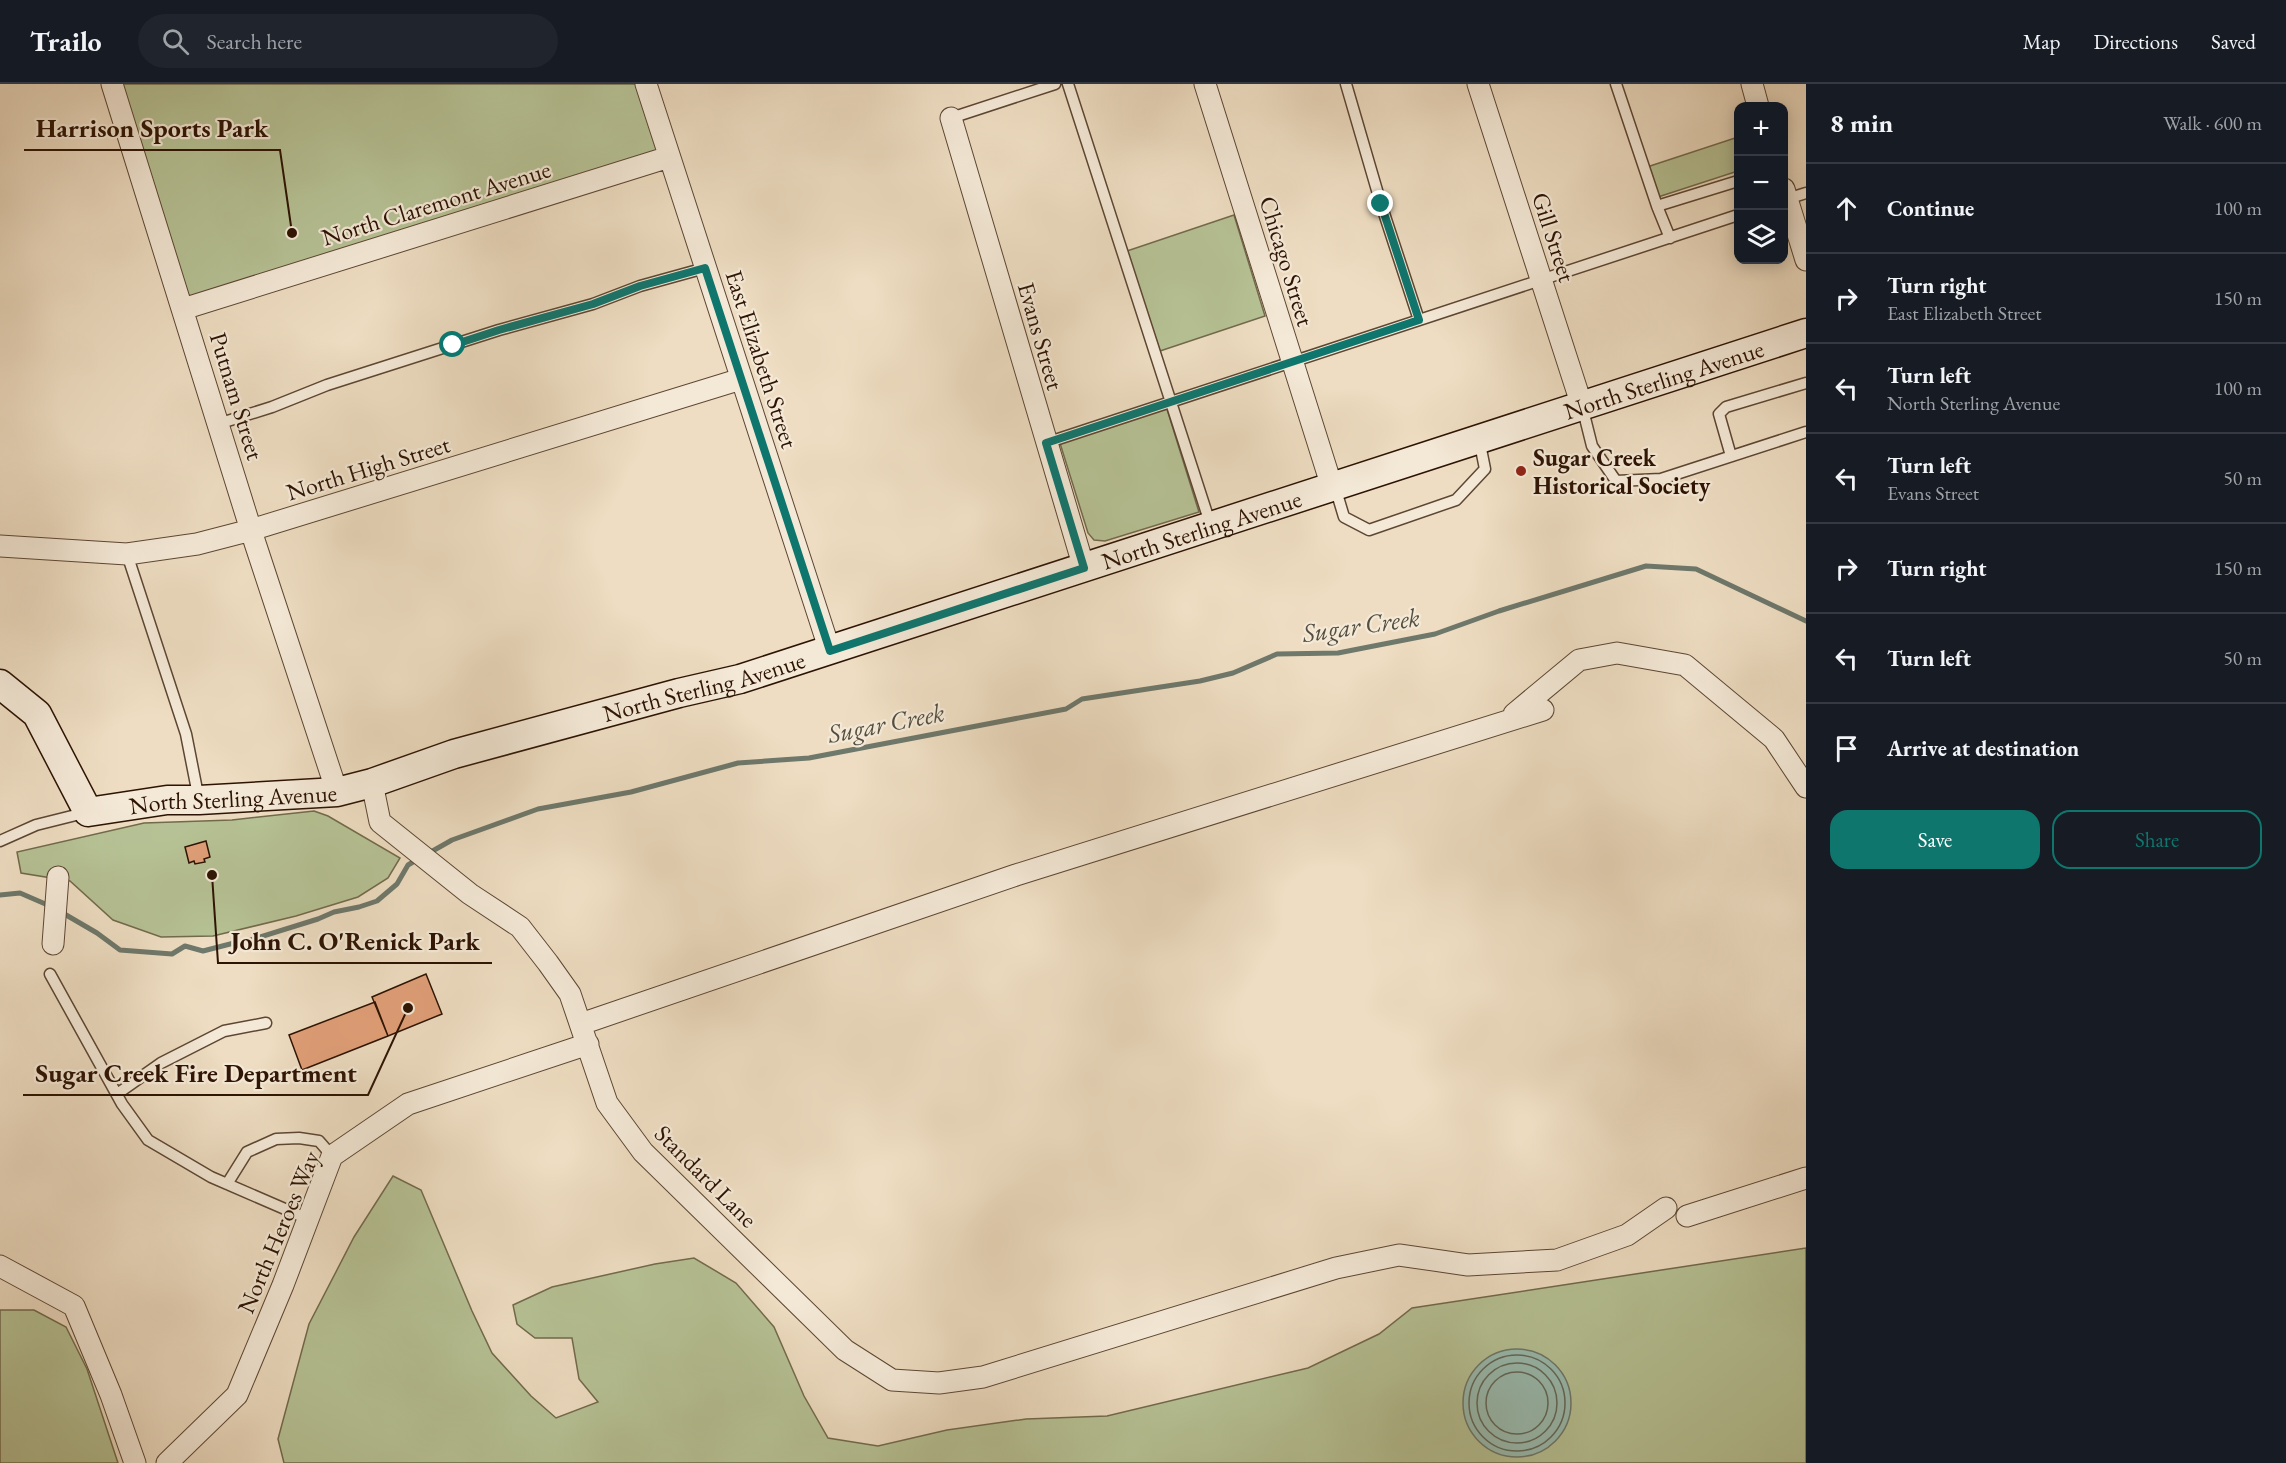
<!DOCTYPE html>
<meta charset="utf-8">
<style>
:root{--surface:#171b24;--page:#20242c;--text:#f1f3f6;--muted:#9ea1a6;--line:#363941;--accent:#0f766e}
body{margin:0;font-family:"EB Garamond",serif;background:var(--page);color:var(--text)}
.controls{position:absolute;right:18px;top:18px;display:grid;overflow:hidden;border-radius:12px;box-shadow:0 3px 15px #0003}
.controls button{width:54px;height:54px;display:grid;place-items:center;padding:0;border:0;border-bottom:2px solid var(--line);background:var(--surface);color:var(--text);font:30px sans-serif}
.stop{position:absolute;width:18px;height:18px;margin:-14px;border:4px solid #0f766e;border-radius:50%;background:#fff}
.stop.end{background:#0f766e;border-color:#fff;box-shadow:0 2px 6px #0008}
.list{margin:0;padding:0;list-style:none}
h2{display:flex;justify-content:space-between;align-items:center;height:78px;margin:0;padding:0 24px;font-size:26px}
h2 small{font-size:20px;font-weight:400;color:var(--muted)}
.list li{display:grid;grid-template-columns:39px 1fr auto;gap:18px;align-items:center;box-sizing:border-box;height:90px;padding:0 24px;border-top:2px solid var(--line)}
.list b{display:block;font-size:22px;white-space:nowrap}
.list p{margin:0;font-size:20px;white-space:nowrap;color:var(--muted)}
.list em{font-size:20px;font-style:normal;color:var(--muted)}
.actions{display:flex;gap:12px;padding:18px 24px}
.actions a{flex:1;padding:14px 0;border:2px solid var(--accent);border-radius:18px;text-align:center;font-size:21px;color:var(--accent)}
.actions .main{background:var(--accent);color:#fff}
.icon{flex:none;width:33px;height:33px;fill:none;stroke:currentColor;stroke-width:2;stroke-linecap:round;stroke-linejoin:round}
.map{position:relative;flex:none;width:1806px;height:1379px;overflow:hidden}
header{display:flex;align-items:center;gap:36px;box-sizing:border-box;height:84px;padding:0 30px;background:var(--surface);border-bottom:2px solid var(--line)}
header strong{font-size:28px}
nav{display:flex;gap:33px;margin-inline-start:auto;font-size:21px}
.search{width:420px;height:54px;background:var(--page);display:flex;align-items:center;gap:15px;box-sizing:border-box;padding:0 21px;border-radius:33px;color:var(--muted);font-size:22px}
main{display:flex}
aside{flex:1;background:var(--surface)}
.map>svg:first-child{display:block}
.green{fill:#b6c295;stroke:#726a4c;stroke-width:1.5}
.water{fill:#99bcb0;stroke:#6e786b;stroke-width:1.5}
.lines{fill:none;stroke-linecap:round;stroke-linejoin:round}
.shore{stroke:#63685a;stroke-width:1.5}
.stream{stroke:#6e786b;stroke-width:5}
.building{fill:#e09f78;stroke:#2d1303;stroke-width:1.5}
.lane-casing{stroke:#5d4633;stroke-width:13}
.street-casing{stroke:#5d4633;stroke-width:23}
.secondary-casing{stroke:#2d1303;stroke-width:31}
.lane{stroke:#f4e9d7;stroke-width:10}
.street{stroke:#f4e9d7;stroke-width:21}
.secondary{stroke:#f4e9d7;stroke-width:28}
.route{stroke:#0f766e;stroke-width:8}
.poi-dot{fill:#8f2418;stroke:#f4e9d7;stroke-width:2}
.labels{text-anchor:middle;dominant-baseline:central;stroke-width:4.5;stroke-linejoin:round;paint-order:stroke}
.street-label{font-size:24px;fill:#2d1303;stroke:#f4e9d7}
.poi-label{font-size:24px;font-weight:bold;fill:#2d1303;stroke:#f4e9d7;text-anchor:start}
.water-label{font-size:26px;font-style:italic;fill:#534e40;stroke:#f4e9d7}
.leader{fill:none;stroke:#2d1303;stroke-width:2}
.callout-dot{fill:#2d1303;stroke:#f4e9d7;stroke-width:2}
.callout-label{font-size:26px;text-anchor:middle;font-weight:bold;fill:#2d1303;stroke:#f4e9d7;stroke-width:4.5;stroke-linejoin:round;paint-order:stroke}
</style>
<header>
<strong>Trailo</strong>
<div class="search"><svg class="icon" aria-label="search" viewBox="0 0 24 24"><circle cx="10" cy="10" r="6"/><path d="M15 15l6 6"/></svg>Search here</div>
<nav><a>Map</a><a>Directions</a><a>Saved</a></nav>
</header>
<main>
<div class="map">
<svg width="1806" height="1379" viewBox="0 0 1806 1379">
<rect width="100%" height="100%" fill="#eeddc2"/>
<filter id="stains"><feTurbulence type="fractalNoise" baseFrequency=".00333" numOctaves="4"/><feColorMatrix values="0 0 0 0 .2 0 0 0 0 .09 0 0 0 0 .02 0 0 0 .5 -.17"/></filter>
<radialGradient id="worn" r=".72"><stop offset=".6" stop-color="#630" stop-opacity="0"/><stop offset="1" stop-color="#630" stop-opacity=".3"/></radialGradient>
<path class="green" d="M 112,0 L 646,0 L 669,73 L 183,225 Z
M 1738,53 L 1738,87 L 1658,113 L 1647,83 Z
M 1234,131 L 1265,232 L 1160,267 L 1127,167 Z
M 1166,322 L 1199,428 L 1105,457 L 1094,456 L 1088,449 L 1059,356 Z
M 314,727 L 328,732 L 400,774 L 388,794 L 358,813 L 296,832 L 213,852 L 161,853 L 113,836 L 70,797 L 21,789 L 17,768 L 144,739 L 232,736 Z
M 393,1092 L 421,1106 L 472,1227 L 492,1269 L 531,1312 L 556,1334 L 598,1318 L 579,1295 L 572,1254 L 535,1254 L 517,1240 L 513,1221 L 552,1203 L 655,1180 L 694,1174 L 736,1199 L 774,1243 L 804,1312 L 828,1354 L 878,1362 L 947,1346 L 1026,1335 L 1107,1332 L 1308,1284 L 1379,1250 L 1412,1224 L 1806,1164 L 1806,1379 L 284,1379 L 278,1355 L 309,1240 L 354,1153 Z
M 0,1226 L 34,1226 L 66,1243 L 87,1285 L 118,1379 L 0,1379 Z"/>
<path class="water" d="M1463 1319a54 54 0 1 1 108 0a54 54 0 1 1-108 0Z"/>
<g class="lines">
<path class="shore" d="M1469 1319a48 48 0 1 1 96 0a48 48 0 1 1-96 0Z
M1477 1319a40 40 0 1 1 80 0a40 40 0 1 1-80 0Z
M1486 1319a31 31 0 1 1 62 0a31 31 0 1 1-62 0Z"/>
<path class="stream" d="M 429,769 L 452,756 L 538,725 L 631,708 L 738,679 L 809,674 L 1066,625 L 1082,615 L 1200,597 L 1233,589 L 1277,570 L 1338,569 L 1435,550 L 1499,527 L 1646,482 L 1696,485 L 1806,537
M 0,811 L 20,809 L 50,822
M 61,828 L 97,849 L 120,866 L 172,870 L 185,862 L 203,867 L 234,859 L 241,859 L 318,835 L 334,828 L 359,823 L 377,817 L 397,800 L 408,781 L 418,775"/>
</g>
<path class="building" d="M 206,757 L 210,773 L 204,775 L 205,778 L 195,780 L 194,777 L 189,779 L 185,763 Z
M 426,890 L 442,930 L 388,952 L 372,913 Z
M 375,918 L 388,952 L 302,986 L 289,951 Z"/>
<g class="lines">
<g class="lane-casing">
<path id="lane" d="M 1068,0 L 1211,442
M 1346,0 L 1381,120 L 1419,236
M 1616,0 L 1657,122 L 1670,154
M 951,34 L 1055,0
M 1784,116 L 1806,109
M 1657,122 L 1738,97
M 1582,322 L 1592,362 L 1616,397 L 1661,395 L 1806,348
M 218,340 L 272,323 L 327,301 L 499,246 L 593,220 L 640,202 L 705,184
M 1046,359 L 1738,131
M 1731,372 L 1719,330 L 1726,323 L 1806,299
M 1335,403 L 1344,433 L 1369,446 L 1456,416 L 1485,385 L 1479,355
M 127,470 L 186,650 L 199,716
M 0,757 L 36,741 L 88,728
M 50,890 L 122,1020 L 148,1056 L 211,1093 L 308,1135
M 117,1010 L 161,979 L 224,947 L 266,939
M 227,1100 L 247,1068 L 276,1055 L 299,1054 L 319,1057 L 332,1072"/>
</g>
<g class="street-casing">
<path id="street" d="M 112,0 L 255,459 L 337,708
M 646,0 L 830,567
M 1205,0 L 1332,403
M 1478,0 L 1582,322
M 1752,0 L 1758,22
M 951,34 L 1084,484
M 1784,105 L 1806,176
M 183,225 L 669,73
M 0,462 L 127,470 L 197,460 L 251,446 L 741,295
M 1514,630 L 1579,576 L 1617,569 L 1685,581 L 1774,655 L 1806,703
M 372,699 L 380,738 L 470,810 L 520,843 L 548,879 L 570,910 L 607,1019 L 643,1068 L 845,1266 L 892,1296 L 939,1299 L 983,1293 L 1336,1184 L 1399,1171 L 1468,1181 L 1557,1176 L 1627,1151 L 1666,1124
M 53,860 L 58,793
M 581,940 L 1016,791 L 1543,626
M 1687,1132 L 1806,1094
M 0,1182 L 74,1222 L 111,1311 L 135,1379
M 167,1379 L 237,1311 L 283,1201 L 332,1072 L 408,1020 L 588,960"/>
</g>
<g class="secondary-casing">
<g id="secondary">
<path id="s1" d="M 0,600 L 37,630 L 88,728 L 167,716 L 199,716 L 337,708 L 372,699 L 454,670 L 679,609 L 740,595 L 1806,249"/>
</g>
</g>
<use href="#lane" class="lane"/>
<use href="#street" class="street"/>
<use href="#secondary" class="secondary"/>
</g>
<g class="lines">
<path class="route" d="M 453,261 L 499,246 L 593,220 L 640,202 L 705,184 L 830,567 L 1084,484 L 1046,359 L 1419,236 L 1381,120"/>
</g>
<circle class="poi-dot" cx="1521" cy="387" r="6"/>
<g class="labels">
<g class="street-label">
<text transform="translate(436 119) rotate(-17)">North Claremont Avenue</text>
<text transform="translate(1554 153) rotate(72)">Gill Street</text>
<text transform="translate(1287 177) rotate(73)">Chicago Street</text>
<text transform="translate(1041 252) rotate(74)">Evans Street</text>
<text transform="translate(762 275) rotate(72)">East Elizabeth Street</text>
<text stroke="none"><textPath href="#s1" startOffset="1798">North Sterling Avenue</textPath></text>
<text transform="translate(237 312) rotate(73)">Putnam Street</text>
<text transform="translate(368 384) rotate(-17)">North High Street</text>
<text stroke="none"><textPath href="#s1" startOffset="1312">North Sterling Avenue</textPath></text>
<text stroke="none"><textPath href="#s1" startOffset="790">North Sterling Avenue</textPath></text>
<text stroke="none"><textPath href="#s1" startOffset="304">North Sterling Avenue</textPath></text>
<text transform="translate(706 1092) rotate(45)">Standard Lane</text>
<text transform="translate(278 1148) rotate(-67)">North Heroes Way</text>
</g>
<g class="poi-label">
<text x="1533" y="373">Sugar Creek<tspan x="1533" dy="28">Historical Society</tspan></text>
</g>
<g class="water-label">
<text transform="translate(1361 541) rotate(-8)">Sugar Creek</text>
<text transform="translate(886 639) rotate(-11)">Sugar Creek</text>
</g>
</g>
<path class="leader" d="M292 149L280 66H24M212 791L218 879H492M408 924L368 1011H23"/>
<g class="callout-dot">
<circle cx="292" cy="149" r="6"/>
<circle cx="212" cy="791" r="6"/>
<circle cx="408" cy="924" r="6"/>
</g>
<g class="callout-label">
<text x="152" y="53">Harrison Sports Park</text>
<text x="355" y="866">John C. O'Renick Park</text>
<text x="196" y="998">Sugar Creek Fire Department</text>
</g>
<rect width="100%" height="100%" filter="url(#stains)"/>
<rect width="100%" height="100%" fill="url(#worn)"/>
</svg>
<div class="controls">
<button>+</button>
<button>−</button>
<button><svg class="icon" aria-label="layers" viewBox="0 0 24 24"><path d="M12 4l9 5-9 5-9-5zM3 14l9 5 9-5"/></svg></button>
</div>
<div class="stop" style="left:453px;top:261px"></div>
<div class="stop end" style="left:1381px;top:120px"></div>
</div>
<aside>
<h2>8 min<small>Walk · 600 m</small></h2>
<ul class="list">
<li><svg class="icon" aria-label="ahead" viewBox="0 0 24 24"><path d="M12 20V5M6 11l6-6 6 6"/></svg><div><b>Continue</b></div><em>100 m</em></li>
<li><svg class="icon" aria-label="right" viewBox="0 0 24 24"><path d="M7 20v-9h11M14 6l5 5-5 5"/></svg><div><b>Turn right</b><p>East Elizabeth Street</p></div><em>150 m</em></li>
<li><svg class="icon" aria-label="left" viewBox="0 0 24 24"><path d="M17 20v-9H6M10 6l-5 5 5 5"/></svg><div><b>Turn left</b><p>North Sterling Avenue</p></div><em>100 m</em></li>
<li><svg class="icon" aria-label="left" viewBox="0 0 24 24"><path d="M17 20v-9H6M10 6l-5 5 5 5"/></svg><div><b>Turn left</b><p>Evans Street</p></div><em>50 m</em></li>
<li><svg class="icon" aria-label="right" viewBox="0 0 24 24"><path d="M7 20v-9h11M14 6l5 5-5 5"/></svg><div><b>Turn right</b></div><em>150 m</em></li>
<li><svg class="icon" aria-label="left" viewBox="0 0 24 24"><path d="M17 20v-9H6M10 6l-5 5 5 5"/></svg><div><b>Turn left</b></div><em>50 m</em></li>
<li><svg class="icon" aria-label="arrive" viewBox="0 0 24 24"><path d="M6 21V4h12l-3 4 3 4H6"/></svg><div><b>Arrive at destination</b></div></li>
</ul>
<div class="actions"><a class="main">Save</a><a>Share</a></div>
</aside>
</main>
